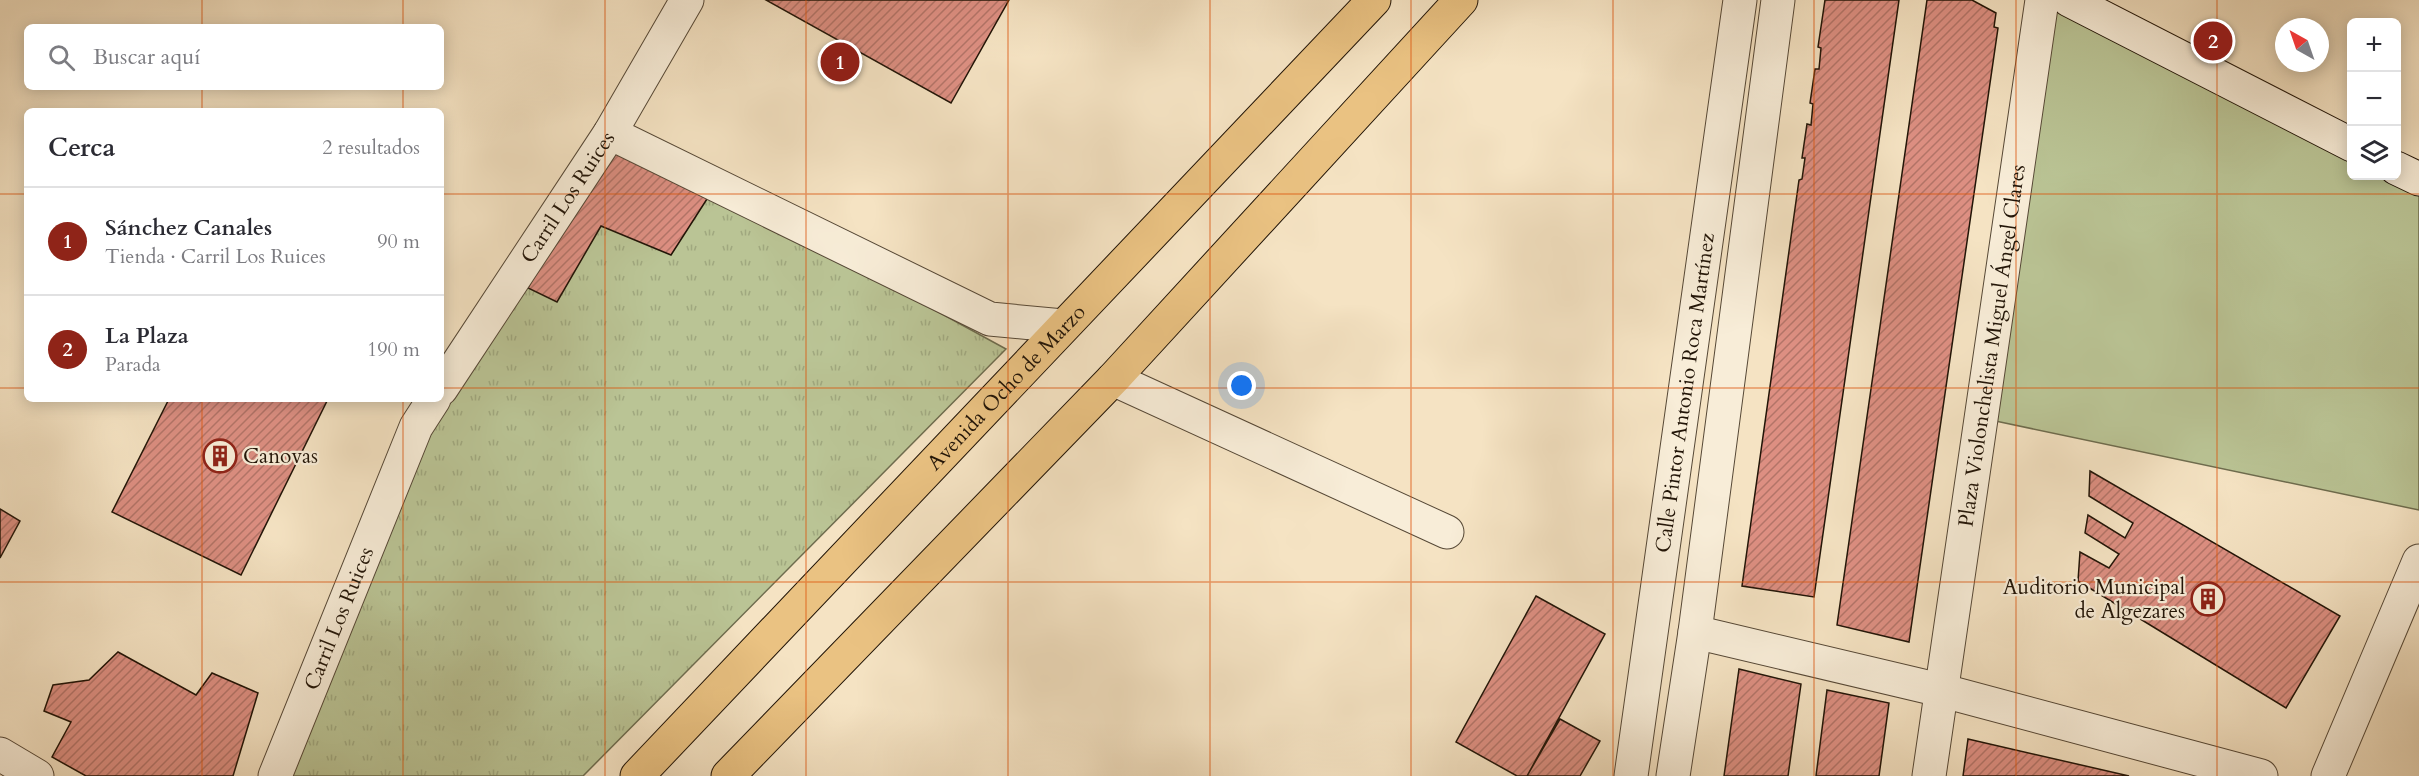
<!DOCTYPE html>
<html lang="es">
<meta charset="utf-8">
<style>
:root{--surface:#fff;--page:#f7f7f7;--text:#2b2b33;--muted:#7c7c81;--line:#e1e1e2;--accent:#8f2418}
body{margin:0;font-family:Cardo,serif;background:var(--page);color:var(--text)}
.controls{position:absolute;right:18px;top:18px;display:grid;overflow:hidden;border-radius:9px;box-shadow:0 3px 15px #0003}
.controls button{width:54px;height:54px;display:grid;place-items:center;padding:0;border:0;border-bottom:2px solid var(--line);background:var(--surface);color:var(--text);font:30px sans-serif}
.compass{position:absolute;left:2275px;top:18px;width:54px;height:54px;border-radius:50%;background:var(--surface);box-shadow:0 3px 15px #0003;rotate:320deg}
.you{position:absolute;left:1242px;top:386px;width:21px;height:21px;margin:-15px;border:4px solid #fff;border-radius:50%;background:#1a73e8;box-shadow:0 0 0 9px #1a73e833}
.badge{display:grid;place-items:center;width:39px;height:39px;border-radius:50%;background:var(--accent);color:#fff;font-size:20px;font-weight:700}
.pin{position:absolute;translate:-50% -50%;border:3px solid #fff;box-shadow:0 2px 6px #0006}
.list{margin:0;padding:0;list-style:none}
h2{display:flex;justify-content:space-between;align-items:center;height:78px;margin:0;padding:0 24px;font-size:26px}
h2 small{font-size:20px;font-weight:400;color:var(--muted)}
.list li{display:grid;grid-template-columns:39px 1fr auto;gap:18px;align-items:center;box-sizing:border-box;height:108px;padding:0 24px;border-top:2px solid var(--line)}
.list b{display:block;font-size:22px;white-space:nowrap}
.list p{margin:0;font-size:20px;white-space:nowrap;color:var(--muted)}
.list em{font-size:20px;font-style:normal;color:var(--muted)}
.icon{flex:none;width:33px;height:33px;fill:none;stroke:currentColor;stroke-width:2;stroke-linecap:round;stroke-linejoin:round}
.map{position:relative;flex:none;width:2419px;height:776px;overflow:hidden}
.search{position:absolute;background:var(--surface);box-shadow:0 3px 15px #0003;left:24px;top:24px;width:420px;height:66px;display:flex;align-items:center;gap:15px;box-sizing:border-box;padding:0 21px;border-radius:9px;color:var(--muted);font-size:22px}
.panel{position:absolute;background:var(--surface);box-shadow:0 3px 15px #0003;left:24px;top:108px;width:420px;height:294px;border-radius:9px}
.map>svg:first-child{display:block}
.grass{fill:url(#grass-tufts);stroke:#6e6c4e;stroke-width:1.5}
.park{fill:#bac495;stroke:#6e6c4e;stroke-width:1.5}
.building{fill:url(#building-hatch);stroke:#211407;stroke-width:1.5}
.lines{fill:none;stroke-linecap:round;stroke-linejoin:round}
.street-casing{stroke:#564836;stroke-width:35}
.secondary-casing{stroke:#211407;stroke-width:35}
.primary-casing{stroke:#211407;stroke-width:35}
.street{stroke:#f8edd8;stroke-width:33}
.secondary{stroke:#f8edd8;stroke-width:33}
.primary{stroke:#eac282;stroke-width:33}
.grid{fill:none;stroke:#de560c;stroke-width:1.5;stroke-opacity:0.55}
.labels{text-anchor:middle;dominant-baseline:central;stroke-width:4.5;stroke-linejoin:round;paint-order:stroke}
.street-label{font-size:21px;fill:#211407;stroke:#f8edd8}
.poi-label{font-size:21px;fill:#211407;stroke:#f8edd8;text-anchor:start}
</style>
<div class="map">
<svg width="2419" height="776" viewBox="0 0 2419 776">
<defs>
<pattern id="grass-tufts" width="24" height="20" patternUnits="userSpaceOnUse" patternTransform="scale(1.5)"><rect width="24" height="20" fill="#bac495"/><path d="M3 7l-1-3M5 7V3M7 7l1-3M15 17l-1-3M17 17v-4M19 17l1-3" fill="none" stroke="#a0a87f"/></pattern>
<pattern id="building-hatch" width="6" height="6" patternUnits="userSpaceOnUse" patternTransform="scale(1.5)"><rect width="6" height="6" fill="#dd8f82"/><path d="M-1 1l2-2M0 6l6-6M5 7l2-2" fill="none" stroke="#b37468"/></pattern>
</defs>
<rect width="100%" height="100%" fill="#f5e3c3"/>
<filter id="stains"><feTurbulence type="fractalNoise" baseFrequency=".00333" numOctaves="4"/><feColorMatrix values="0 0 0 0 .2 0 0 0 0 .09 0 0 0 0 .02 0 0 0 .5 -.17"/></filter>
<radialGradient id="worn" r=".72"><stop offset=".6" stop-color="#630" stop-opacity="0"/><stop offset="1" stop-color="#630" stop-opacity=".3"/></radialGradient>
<path class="grass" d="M 620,138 L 1006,349 L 583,776 L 291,776 L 438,399 Z"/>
<path class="park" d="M 2042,0 L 2351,145 L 2352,176 L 2396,176 L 2419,179 L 2419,510 L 1981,418 Z"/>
<path class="building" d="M 766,0 L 1009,0 L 951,103 Z
M 1825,0 L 1899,0 L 1814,597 L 1742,586 L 1799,180 L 1802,179 L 1805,158 L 1802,158 L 1807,124 L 1811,125 L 1813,104 L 1810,103 L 1815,69 L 1819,69 L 1821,48 L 1818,47 Z
M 1927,0 L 1972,0 L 1996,13 L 1994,27 L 1998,28 L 1909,642 L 1837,625 Z
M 610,133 L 716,185 L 671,255 L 601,226 L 557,302 L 528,288 Z
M 169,399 L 328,399 L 241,575 L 112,512 Z
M 2090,471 L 2340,616 L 2286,708 L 2078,581 L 2080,552 L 2109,568 L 2119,554 L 2085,533 L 2088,515 L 2125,538 L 2133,523 L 2089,496 Z
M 0,509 L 20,521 L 0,558 Z
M 1536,596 L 1605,634 L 1527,776 L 1517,776 L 1456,742 Z
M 118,652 L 196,695 L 212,673 L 258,693 L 233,776 L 86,776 L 52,757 L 71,722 L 44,711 L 53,685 L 89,680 Z
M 1739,669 L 1801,684 L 1788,776 L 1724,776 Z
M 1827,690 L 1889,703 L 1879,776 L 1816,776 Z
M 1560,719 L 1600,741 L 1580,776 L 1527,776 Z
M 1968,739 L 2129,776 L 1963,776 Z"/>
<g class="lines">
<g class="street-casing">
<g id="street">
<path d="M 610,133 L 990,319 L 1063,326"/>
<path d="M 1113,379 L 1447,532"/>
<path id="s1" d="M 441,389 L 610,133 L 687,0"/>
<path d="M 1695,632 L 1940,690 L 2261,776"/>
<path d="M 0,754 L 37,776"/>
<path id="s2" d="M 275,776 L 416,427 L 434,399"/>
<path id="s3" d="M 1631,776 L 1740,0"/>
<path d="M 1673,776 L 1695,632 L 1778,0"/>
<path id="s4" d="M 1929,776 L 2042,0"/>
<path d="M 2328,776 L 2419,561"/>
</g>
</g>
<g class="secondary-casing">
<path id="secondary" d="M 2069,0 L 2352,145
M 2396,168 L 2419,179"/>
</g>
<g class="primary-casing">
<g id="primary">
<path id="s5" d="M 637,776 L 1374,0"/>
<path d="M 728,776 L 1113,379 L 1461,0"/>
</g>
</g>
<use href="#street" class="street"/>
<use href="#secondary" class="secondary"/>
<use href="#primary" class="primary"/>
</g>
<path class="grid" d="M 202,0 L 202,27M 403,0 L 403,27M 605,0 L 605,776M 806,0 L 806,776M 1008,0 L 1008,776M 1210,0 L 1210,776M 1411,0 L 1411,776M 1613,0 L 1613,776M 1814,0 L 1814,776M 2016,0 L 2016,776M 2217,0 L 2217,776M 202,87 L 202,111M 403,87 L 403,111M 0,194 L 27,194M 441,194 L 2419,194M 0,388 L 27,388M 441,388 L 2419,388M 202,399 L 202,776M 403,399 L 403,776M 0,582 L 2419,582"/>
<defs>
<g id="building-ring" transform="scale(1.725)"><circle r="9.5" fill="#f8edd8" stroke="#8f2418" stroke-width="1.5"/><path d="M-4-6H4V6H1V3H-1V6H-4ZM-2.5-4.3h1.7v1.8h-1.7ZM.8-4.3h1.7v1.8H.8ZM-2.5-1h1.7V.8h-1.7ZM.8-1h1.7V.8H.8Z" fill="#8f2418"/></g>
</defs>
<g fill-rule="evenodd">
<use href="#building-ring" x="220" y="456"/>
<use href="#building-ring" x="2208" y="599"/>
</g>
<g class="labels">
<g class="street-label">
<text stroke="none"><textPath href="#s1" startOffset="230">Carril Los Ruices</textPath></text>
<text stroke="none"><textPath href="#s4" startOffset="435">Plaza Violonchelista Miguel Ángel Clares</textPath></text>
<text stroke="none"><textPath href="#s5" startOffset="536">Avenida Ocho de Marzo</textPath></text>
<text stroke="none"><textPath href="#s3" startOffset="387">Calle Pintor Antonio Roca Martínez</textPath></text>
<text stroke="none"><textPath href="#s2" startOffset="170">Carril Los Ruices</textPath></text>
</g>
<g class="poi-label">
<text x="243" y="456">Canovas</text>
<text x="2185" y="587" text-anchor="end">Auditorio Municipal<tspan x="2185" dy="24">de Algezares</tspan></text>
</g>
</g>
<rect width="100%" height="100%" filter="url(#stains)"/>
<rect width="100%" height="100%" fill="url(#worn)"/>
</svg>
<div class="controls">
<button>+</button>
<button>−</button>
<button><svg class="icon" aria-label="layers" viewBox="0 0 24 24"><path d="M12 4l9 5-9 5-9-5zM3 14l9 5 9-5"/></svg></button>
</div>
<svg class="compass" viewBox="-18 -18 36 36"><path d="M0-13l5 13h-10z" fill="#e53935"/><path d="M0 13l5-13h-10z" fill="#7c7c81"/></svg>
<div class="you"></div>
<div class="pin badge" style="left:840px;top:62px">1</div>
<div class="pin badge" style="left:2213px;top:41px">2</div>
<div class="search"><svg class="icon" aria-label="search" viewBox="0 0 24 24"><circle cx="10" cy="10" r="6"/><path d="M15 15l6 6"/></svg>Buscar aquí</div>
<section class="panel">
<h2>Cerca<small>2 resultados</small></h2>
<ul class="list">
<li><span class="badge">1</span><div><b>Sánchez Canales</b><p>Tienda · Carril Los Ruices</p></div><em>90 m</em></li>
<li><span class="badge">2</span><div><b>La Plaza</b><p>Parada</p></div><em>190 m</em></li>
</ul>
</section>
</div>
